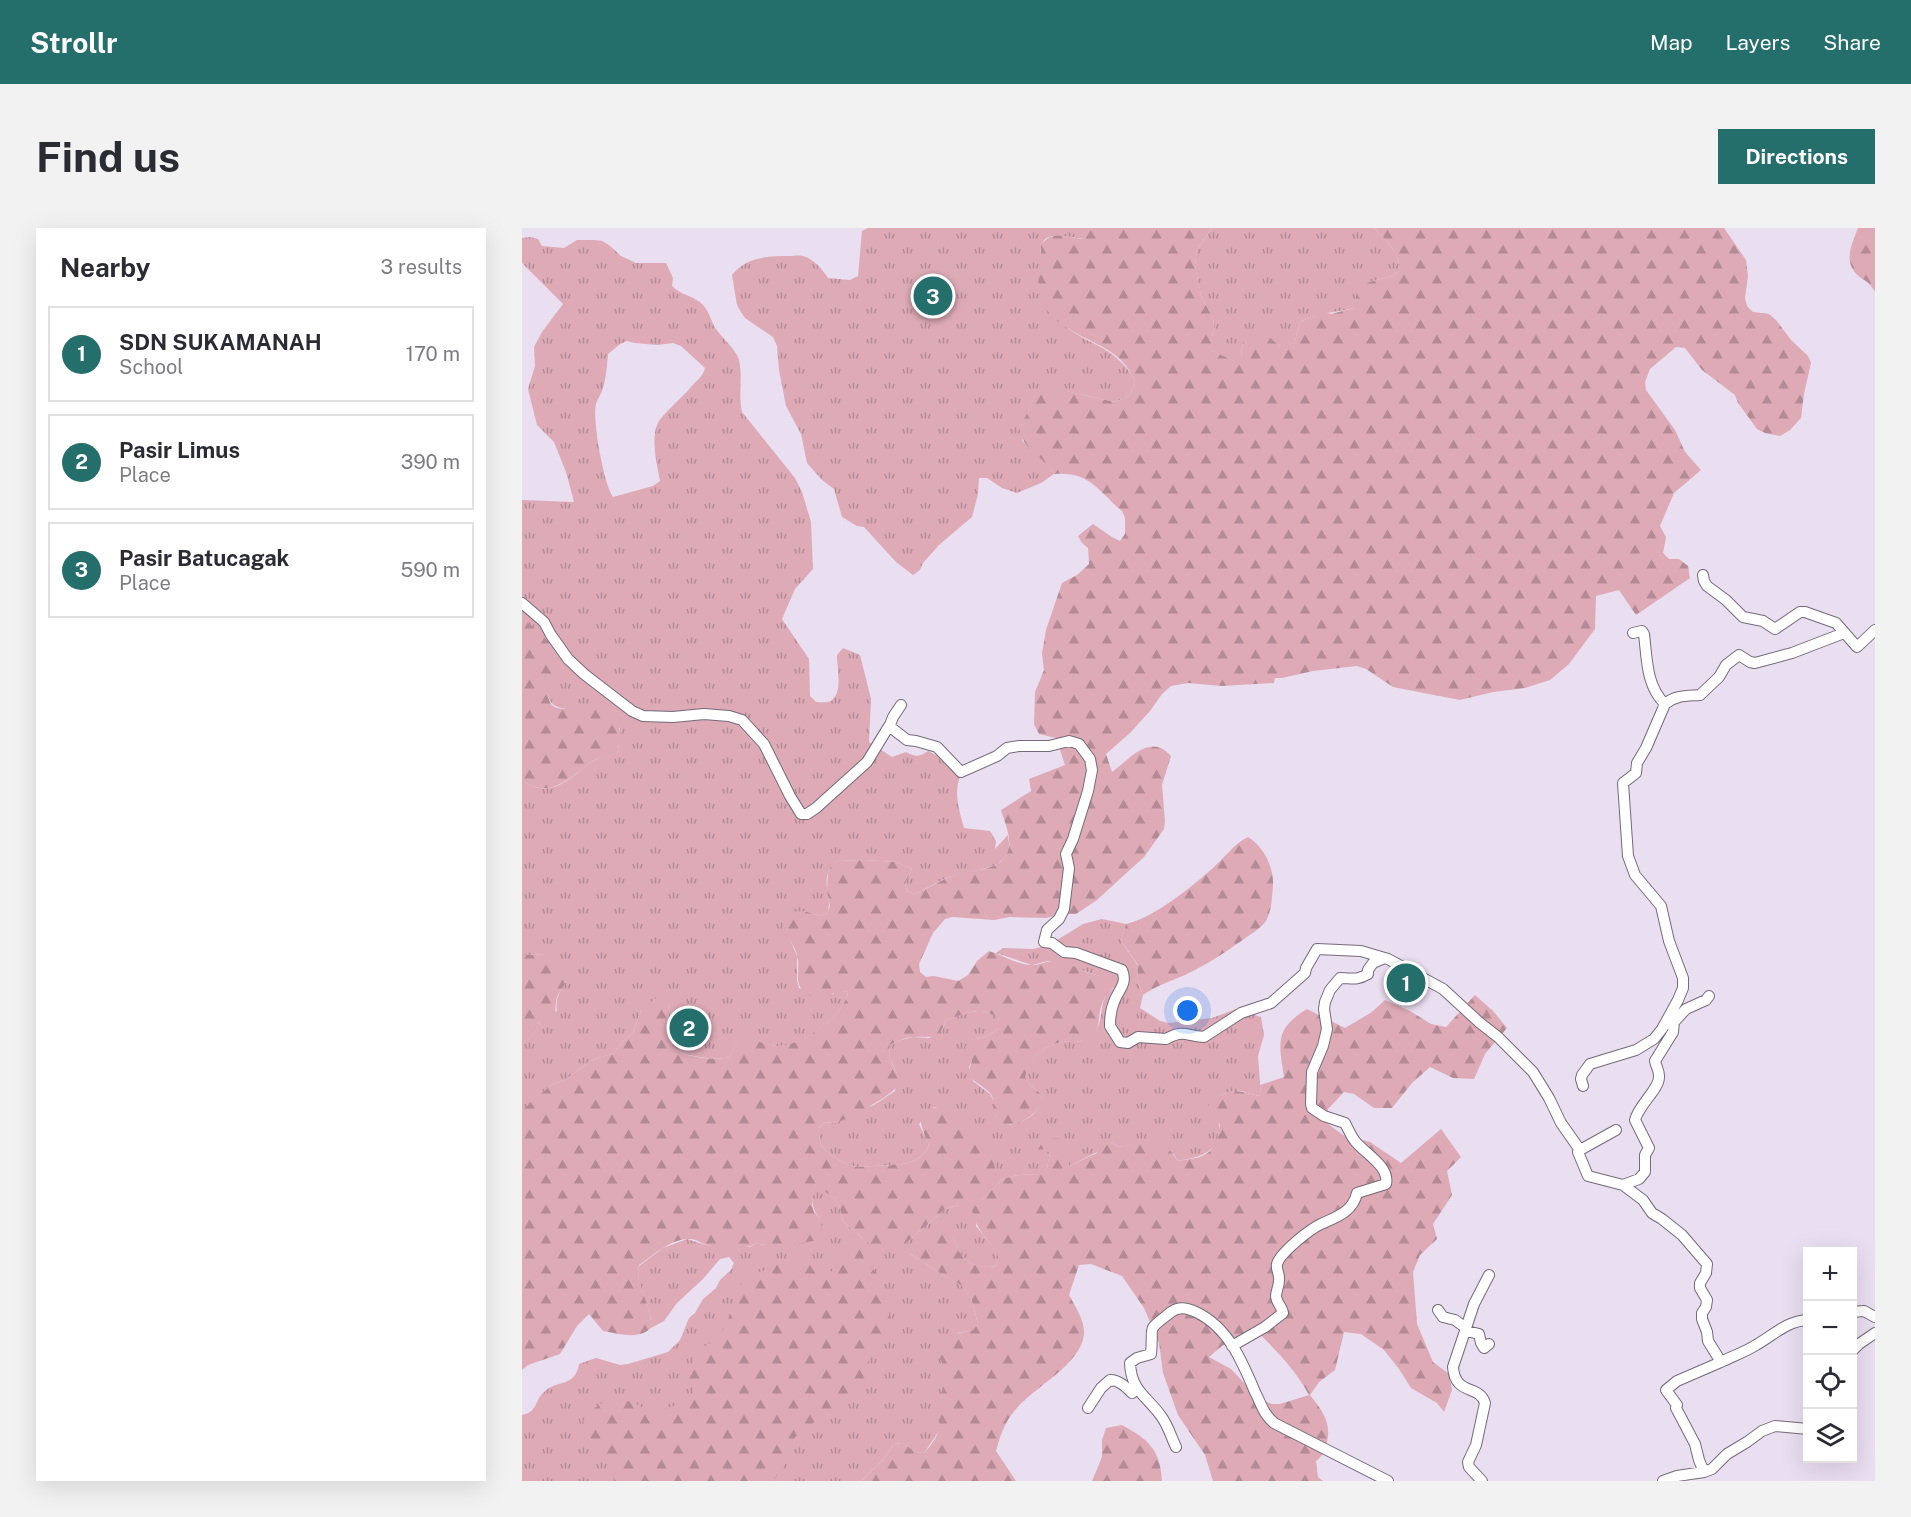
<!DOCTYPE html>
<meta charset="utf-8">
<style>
:root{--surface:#fff;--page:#f2f2f3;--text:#2b2b33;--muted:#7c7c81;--line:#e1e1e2;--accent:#246f6c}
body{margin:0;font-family:"Public Sans",sans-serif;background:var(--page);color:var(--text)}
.controls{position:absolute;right:18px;bottom:18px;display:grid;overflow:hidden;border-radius:0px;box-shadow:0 6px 24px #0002}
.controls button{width:54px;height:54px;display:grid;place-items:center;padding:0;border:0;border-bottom:2px solid var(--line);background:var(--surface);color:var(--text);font:30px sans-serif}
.you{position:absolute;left:666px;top:783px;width:21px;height:21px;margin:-15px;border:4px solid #fff;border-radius:50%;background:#1a73e8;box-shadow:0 0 0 9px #1a73e833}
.badge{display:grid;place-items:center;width:39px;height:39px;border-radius:50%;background:var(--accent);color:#fff;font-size:20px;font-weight:700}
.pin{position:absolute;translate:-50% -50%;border:3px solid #fff;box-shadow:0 2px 6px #0006}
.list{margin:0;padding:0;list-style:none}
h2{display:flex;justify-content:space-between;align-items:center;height:78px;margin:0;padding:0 24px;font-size:26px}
h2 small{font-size:20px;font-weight:400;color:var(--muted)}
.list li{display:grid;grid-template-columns:39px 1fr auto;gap:18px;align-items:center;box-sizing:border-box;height:96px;margin:0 12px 12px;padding:0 12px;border:2px solid var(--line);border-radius:0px}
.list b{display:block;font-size:22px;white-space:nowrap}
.list p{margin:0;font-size:20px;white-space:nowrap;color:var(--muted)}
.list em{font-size:20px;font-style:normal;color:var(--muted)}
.icon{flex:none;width:33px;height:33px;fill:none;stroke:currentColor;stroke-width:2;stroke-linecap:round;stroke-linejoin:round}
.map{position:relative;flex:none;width:1353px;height:1253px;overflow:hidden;border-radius:0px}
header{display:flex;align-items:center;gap:36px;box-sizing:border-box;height:84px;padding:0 30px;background:var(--accent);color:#fff}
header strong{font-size:28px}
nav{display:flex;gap:33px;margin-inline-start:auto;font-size:21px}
.intro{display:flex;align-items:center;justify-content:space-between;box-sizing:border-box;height:144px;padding:0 36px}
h1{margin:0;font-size:42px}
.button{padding:15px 27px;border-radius:0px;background:var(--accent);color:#fff;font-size:21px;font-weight:700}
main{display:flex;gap:36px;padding:0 36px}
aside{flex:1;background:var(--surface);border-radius:0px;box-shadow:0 6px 24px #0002}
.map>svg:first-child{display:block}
.grass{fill:url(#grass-tufts);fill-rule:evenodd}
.forest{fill:url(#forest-firs);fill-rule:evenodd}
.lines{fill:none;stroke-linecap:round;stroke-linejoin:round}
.minor-casing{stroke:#756a7a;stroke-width:12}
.minor{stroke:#fff;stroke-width:10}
</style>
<header>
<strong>Strollr</strong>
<nav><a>Map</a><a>Layers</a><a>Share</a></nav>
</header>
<div class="intro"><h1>Find us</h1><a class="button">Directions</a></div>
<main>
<aside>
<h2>Nearby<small>3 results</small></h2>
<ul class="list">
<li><span class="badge">1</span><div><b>SDN SUKAMANAH</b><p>School</p></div><em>170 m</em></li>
<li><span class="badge">2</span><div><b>Pasir Limus</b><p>Place</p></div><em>390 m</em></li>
<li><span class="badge">3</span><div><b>Pasir Batucagak</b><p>Place</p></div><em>590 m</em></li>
</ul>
</aside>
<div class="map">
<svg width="1353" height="1253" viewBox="0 0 1353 1253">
<defs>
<pattern id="grass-tufts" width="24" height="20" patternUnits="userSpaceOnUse" patternTransform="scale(1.5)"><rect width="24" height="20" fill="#ddaab6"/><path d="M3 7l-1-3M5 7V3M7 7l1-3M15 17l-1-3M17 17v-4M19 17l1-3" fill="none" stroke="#b48b95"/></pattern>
<pattern id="forest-firs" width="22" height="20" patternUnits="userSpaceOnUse" patternTransform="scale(1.5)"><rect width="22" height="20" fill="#ddaab6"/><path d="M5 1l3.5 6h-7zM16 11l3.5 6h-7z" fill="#b48b95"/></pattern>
</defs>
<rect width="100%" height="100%" fill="#eadef1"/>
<path class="grass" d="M 346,0 L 570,0 L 564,11 C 551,11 522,0 519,19 C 518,23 519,28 519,33 C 519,39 517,45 518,51 C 520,60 531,88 537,93 C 564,118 591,115 613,152 L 608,167 L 593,174 L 544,163 L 512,169 L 504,190 L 499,197 L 500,213 L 524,234 L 532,246 L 519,255 L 495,265 L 480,260 L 465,250 L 457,250 L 456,266 L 450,289 L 417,317 L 401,335 L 398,342 L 391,347 L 374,334 L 342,299 L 335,298 L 320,289 L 312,261 L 300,252 L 285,235 L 279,206 L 264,178 L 257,142 L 255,118 L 251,109 L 223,90 L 219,84 L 215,77 L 210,47 C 224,29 246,28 267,28 C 271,28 277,27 281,28 C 292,31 300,41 306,50 L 328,52 L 336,48 L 340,3 Z
M 690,0 L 852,0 C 864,12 879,25 877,43 L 871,48 L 847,54 L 832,80 C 812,85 797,84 778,94 L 771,121 L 763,121 L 748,111 L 721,111 L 719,128 L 715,135 L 689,122 L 689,114 L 692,98 L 691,90 L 679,68 L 673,37 L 675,21 Z
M 8,9 L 16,11 L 20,18 L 42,20 L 55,12 L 72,12 L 80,13 L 87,17 L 99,28 L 114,35 L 144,35 L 151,50 L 150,58 C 159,67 168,67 178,74 C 186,81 188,89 192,98 C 199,110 213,119 217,132 C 221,150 216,167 220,184 L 273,250 L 280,264 L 289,294 L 291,341 L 273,361 L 260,391 L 287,431 L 288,468 L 294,474 C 300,474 308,476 312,470 C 320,461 315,439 315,427 L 321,420 L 338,427 L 349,471 L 347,514 L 370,529 L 384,524 C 393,529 398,529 406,523 L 418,529 L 439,546 C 431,563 437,582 442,600 L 468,603 L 474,613 L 473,621 L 486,607 C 486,610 487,613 487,617 C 487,642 449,642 433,647 C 419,651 406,660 393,666 L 385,663 L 383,656 L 390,641 L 374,634 L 342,632 L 315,633 C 312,637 307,641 306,645 C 301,658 311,672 305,685 L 298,688 L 283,683 L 262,698 L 275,728 L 275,752 L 277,760 L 310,766 L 318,763 L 326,764 C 322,788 280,819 256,818 C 244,817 230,811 219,808 L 207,829 C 191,833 167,828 152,822 L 146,793 L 148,777 L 119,782 L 111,805 L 101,813 L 92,825 L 68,833 L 43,852 L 29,857 L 5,879 L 0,879 L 0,816 C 9,810 14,806 17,794 L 35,783 C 33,770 38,763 45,753 L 24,726 L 0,727 L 0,552 C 23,569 39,558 59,542 C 64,538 69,533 75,531 C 83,527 89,528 97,523 L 96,515 L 98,500 L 76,478 C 49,485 9,484 34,445 L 4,392 L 0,394 L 0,272 L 52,274 L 44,244 L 32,214 L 15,197 L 6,161 L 13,138 L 12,119 L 20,104 L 41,76 L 0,35 L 0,10 ZM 105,113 L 113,115 L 135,117 L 151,115 L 159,118 L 183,140 C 181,149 175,152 169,159 C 162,168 139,187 135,197 C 129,213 135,237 138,253 L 131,258 L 91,269 C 82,257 70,192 74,176 C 75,172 78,168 80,163 C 84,152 85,138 86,126 L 98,116 Z
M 580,691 L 604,696 L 599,713 L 616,738 L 615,752 L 621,767 L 618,780 L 638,793 L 647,795 L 690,790 L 714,781 L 739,789 L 742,807 L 736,828 L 739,868 C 732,867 726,865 719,863 C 711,862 702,866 694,869 C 700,911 702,926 655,933 L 652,926 L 614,916 L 597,919 L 589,914 L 575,924 L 547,938 L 532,912 L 524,910 L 522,921 L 528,925 L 525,940 L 520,946 L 496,947 L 480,951 L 468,964 L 455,975 L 454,998 L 474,1023 L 477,1030 L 474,1038 C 458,1042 441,1035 435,1019 C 433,1014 432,1010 429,1006 C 412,1001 400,1016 388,1026 L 440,1058 L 449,1070 L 456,1096 L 452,1102 L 435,1105 L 423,1138 L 424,1146 L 418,1186 L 419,1194 L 417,1203 L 402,1225 L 394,1224 L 380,1215 L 372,1216 L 361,1232 L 339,1253 L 0,1253 L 0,1187 C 16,1184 12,1173 22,1164 C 35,1151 53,1160 57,1136 L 74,1130 L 98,1137 L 106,1136 L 146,1124 L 158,1112 L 167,1090 L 173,1085 L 181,1071 L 194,1060 L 198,1052 L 209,1042 L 212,1035 L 207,1029 L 198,1031 L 181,1051 L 155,1075 L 142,1093 L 129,1100 C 131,1075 112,1060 117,1038 L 141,1020 L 165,1011 L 187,1018 L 228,1019 L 234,1015 L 242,1017 L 298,990 C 287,979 291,969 293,955 L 312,970 L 317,977 L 321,993 L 341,1011 L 384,1015 L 421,983 L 428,979 L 437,977 L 420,881 L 412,879 L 397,896 L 407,917 C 399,939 369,937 350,938 C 343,938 337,940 331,938 C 321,935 306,927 300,918 C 297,913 297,906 297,900 L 303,894 L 313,895 L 321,892 L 336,883 L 352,877 L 373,863 C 374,858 376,851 375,847 C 372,834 365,833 368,817 L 375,813 L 391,809 L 407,810 L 421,801 L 424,792 C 445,786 459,775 477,792 L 477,800 L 464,809 L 449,812 L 450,832 L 447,839 L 451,853 L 468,866 L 472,873 L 474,889 L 488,897 C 503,894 522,884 519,866 L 507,856 L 502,849 C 509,824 534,809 560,814 C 565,809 575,803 577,796 C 582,780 577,772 592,760 L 580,749 L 536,734 L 526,733 L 510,737 L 474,725 L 481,720 L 511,721 L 527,717 L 561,696 Z"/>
<path class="forest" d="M 570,0 L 690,0 L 675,21 L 673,37 L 679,68 L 691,90 L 692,98 L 689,114 L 689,122 L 714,134 L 719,128 L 721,111 C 744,90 748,122 771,121 L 778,94 L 801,84 L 809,86 L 832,80 L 835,63 L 847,54 L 871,48 L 877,43 C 879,25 864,12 852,0 L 1202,0 L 1224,32 L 1226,48 L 1223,70 L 1225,78 L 1231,84 L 1247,86 L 1254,92 L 1269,112 L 1286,128 L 1289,135 L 1282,166 L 1279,190 L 1268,202 L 1258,208 L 1243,205 L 1235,201 L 1216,175 L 1213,167 L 1180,142 L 1163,120 L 1154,119 L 1128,141 L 1123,154 L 1124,162 L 1153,202 L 1163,224 L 1179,242 L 1152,265 L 1138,298 L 1144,309 L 1141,325 L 1147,331 L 1157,331 L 1166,338 L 1168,350 L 1114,387 L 1097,362 L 1074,368 L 1073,401 L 1047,436 L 1028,452 L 1003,460 L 971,464 L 938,472 L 871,459 L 844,441 L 835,438 L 791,443 L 760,450 L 753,450 L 752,455 L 700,458 L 666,455 L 649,458 L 640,466 L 628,483 L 608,505 L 584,526 L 590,544 C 608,531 628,504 649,528 L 640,557 L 643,593 L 642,601 L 622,629 L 575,672 L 554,686 L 540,686 L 524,690 L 488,689 L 472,692 L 431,689 L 423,691 L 411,705 L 397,736 L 398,744 L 404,749 L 412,748 L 436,753 L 446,747 L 455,733 L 467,723 C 481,727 497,738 512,737 C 520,737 526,732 535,733 C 554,736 569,751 589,748 L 595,753 C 592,761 585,765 581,773 C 573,792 583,802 560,814 C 534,809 509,824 503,849 L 507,856 L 519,866 C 521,876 518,880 511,886 C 502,894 481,904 474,888 C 471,881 474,872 468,865 C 461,858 452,854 446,847 L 450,832 L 443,819 L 449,812 L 464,809 L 477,800 L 477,792 C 459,775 445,786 424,792 C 417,813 410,808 392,809 C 384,809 375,813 368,817 C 364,835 379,844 376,857 C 374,865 322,894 313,895 C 310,895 306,894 303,894 L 297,900 C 297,906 297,913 300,918 C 306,927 321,935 331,938 C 337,940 343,938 350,938 C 369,937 399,939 407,917 C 402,905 390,885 411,880 C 415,879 420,881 425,880 L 468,922 L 472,937 L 471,945 L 462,959 L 437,977 L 428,979 L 421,983 L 384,1015 L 361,1026 L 341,1011 L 321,993 L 317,977 L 312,970 L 293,956 L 290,977 L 292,984 L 298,990 L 301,1005 L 296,1012 C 275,1016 255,1021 234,1015 C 222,1023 203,1021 189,1018 C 181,1017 174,1010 166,1011 C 149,1011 130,1028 117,1037 C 112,1059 131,1075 129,1100 C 116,1112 97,1106 81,1103 L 67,1086 L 55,1098 L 38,1126 L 6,1137 L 0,1142 L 0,879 L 5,878 L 29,857 L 43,852 L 68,833 L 92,825 L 101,813 L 111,805 L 119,782 L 138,767 L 147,769 L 148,777 L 146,793 L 152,822 C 167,829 191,833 207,829 L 219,807 C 230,811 244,817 255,818 C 279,819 322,788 326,764 C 313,762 296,773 285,766 C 270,757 279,741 275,727 C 273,717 262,707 262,697 C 262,692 265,688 268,684 L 283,683 L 298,688 L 305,685 L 308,678 L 305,662 L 306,645 L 309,638 L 315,633 L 342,632 L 374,634 L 390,641 L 383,656 L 385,663 L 393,666 C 406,660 419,652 432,647 C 450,641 483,644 487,619 C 489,608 482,592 479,582 L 509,563 L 507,551 L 543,537 L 534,510 L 517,506 L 512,496 L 513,464 L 522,442 L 520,426 L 524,402 L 540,355 L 555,347 L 567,336 L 566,320 L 560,315 L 556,308 L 571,296 L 590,309 L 598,313 L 603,306 L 603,290 L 600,283 C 575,262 568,243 532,246 C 525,231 495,216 498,201 C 500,194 509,178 512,169 L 527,163 L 544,163 L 593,174 L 608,167 L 613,152 C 607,142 602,133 593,127 C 568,108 528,101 518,68 C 514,53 519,33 519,17 C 531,0 547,11 563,11 Z
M 1336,0 L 1353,0 L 1353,64 C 1349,57 1346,54 1339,50 C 1320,36 1329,18 1336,0 Z
M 3,392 C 20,406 34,419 40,440 C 32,447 29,453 27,463 C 22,492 62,477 75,478 C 80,479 88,485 91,488 C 102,497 95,510 97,523 C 89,528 83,528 75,531 C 69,533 64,538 59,542 C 39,557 23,569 0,552 L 0,394 Z
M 726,609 C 741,618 752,639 751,657 C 750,669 750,682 744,693 C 739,700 729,706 722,711 C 704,724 684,737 663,747 C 648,753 634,758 621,767 L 615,752 L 616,737 L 599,713 L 604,696 C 632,690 674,656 695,636 C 706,626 712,616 726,609 Z
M 24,726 C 35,729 51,737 46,751 C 43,757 38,762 36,767 C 32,775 35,783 32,791 L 24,791 L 17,794 C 14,806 10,810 0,816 L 0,727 Z
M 953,767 L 971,783 L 985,800 L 963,826 L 952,851 L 931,850 L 908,839 L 890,855 L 870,880 L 852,880 L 832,866 L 822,864 L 806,881 L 806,896 L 821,907 L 848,914 L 879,935 L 919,901 L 939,929 L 925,943 L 930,967 L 911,996 L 915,1011 L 898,1027 L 891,1044 L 895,1096 L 911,1134 L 927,1146 L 930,1162 L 922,1184 L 915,1175 L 889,1160 L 877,1141 L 862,1122 L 839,1106 L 822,1104 L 813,1142 L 797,1154 L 788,1167 C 800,1182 811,1196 804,1217 C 802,1224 800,1229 794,1233 L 796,1249 L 801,1253 L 691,1253 L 683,1227 L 656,1187 L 641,1145 L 637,1115 L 622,1080 L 600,1048 L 569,1036 L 557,1037 L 547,1067 C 553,1078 563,1093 562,1106 C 559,1137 513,1158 494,1181 C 483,1193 478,1208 474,1223 L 494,1253 L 339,1253 L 361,1232 L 372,1216 L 380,1215 L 394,1224 L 402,1225 C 414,1212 424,1197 414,1180 C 419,1164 429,1147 418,1131 L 421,1112 L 427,1107 L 451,1102 L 456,1096 L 449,1070 L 440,1058 L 388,1026 L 389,1018 C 402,1010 415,1002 429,1005 C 432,1010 433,1014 435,1019 C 441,1035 458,1042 474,1038 L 477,1030 C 469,1013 453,1002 450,982 L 455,975 L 468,964 L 480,951 L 496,947 L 519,946 L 525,940 L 528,925 L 522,921 L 514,922 L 509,916 L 524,910 L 539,911 L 544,918 L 541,925 L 547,938 L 575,925 L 574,917 L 581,913 L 589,914 L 597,919 C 619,914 645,909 655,933 C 685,929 693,927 698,896 L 687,885 L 687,870 C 696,869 704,864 713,863 C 721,863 730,867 739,868 L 738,857 L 762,849 C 757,815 752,801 785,781 L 823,800 L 850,784 L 863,772 L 888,783 L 909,796 L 924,799 ZM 731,1099 C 753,1122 771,1138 787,1167 L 758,1176 L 750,1176 L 737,1171 L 709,1141 L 687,1129 L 700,1118 Z
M 339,1019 L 340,1020 C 341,1038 348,1035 356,1047 C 360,1052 359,1056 359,1061 C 360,1071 367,1082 370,1093 L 347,1131 L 344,1138 L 345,1156 L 341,1163 L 329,1175 L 306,1184 L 273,1209 L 261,1239 L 251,1253 L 92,1253 L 88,1232 L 84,1225 L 58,1204 C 61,1185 74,1179 89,1170 C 96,1172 105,1172 112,1175 C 118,1177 122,1182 129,1183 C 142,1184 163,1174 172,1165 L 167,1149 L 172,1129 L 177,1122 L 197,1109 L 205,1094 L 217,1059 L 227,1047 L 244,1042 L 257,1033 L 274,1032 L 281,1029 L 296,1047 C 311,1047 312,1040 321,1031 C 325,1026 333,1023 339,1019 Z
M 600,1197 C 627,1212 638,1221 640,1253 L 570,1253 L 580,1229 L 580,1212 L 584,1200 Z"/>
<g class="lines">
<g class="minor-casing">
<path id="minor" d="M 1181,347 L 1182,353 L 1185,358 L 1204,372 L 1221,389 L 1241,393 L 1253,401 L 1278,384 L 1283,384 L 1314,395 L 1335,419 L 1353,402
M 0,375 L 22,394 L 29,407 L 46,431 L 62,446 L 110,483 L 121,488 L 151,489 L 182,486 L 207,488 L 220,492 L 242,516 L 268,568 L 279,586 L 285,586 L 294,580 L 345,534 L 367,498 L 385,512 L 394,513 L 415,519 L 439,544 L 475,528 L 485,520 L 497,518 L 527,518 L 547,513 L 557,516 L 568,531 L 570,542 L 566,563 L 551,611 L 544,626 L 547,640 L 542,681 L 537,691 L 525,702 L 522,714 L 530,715 L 542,724 L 554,725 L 600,742 C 606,756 596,762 592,774 C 589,781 588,790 588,798 L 598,814 L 606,815 L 616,809 L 644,811 C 663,801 663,808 682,809 L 719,785 L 749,775 L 783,745 L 784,740 L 795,721 L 839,723 L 866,731 L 921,761 L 958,795 L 976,809 L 1011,844 L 1027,870 L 1039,895 L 1058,922 L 1056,924 L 1066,948 L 1101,957 L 1121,972 L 1130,985 L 1140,991 L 1160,1007 L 1185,1036 L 1184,1045 L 1178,1055 L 1178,1060 L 1185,1072 L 1184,1079 L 1180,1085 L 1180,1091 L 1185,1104 L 1186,1113 L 1199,1134 C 1211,1128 1223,1124 1234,1117 C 1252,1107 1264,1093 1286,1092
M 1111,405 L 1120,403 L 1122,406 C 1125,430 1124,458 1143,476
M 368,497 L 371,489 L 379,477
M 1061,858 L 1059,851 L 1060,847 L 1068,836 L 1114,822 L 1132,811 L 1140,801 L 1156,772 L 1161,760 L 1161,750 L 1147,713 L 1139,678 L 1113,647 L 1106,628 L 1101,555 L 1114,545 L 1115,535 L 1124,520 L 1143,476 C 1153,467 1165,468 1178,467 L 1197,449 L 1204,437 L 1217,427 L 1228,434 L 1233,435 L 1270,425 L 1322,405
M 1058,922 L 1094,902
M 1101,957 L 1117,951 L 1123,944 L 1123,927 L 1127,920 L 1113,892 C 1117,876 1138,861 1137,848 C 1137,842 1134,838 1133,833 L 1151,804 L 1152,794 L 1164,781 L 1184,772 L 1187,768
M 916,1082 L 921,1089 L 933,1092 L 944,1100 L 945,1103 L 957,1106 L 959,1115 L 962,1120 L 967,1116
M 1330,1084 L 1342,1083 L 1353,1089
M 710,1118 L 743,1099 L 761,1085 C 760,1079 754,1074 754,1068 C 754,1063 758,1056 757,1050 C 757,1045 754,1041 755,1036 C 758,1025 788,1001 799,996 C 814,989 831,984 835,965 L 864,956 C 868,938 842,925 833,913 C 829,908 826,901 823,895 L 802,888 L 790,880 L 789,876 L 790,844 L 801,818 L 805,801 L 802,781 L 803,774 L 808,762 L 818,750 C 830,750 834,753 846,746 L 846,742 L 851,735 L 863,730
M 1330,1123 L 1337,1116 L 1353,1105
M 566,1180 L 579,1160 L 588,1152 C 597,1152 604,1159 610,1165 L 615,1161
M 654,1219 C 649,1209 646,1197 639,1188 C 625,1168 609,1163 608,1135 L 615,1130 L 629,1126 C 632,1094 623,1105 649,1084 C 657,1078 665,1080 674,1084 C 706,1099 720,1133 733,1164 C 740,1177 740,1184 752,1195 L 866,1253
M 1182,1244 L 1177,1232 L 1173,1216 L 1154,1180 L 1155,1177 L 1144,1162 L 1155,1153 L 1199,1134
M 960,1253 L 947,1239 L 946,1234 L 954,1217 L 963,1175 C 957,1156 933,1168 931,1139 L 952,1076 L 967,1047
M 1141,1253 L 1155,1248 L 1182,1244 L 1190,1241 L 1205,1226 L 1225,1214 L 1240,1203 L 1253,1198 L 1286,1201"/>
</g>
<use href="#minor" class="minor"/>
</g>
</svg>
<div class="controls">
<button>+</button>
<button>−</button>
<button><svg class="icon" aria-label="locate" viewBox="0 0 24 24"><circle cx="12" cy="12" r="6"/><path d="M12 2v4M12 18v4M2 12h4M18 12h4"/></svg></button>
<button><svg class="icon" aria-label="layers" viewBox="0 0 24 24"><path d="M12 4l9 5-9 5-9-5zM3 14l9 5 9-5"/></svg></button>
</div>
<div class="you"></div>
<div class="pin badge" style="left:884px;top:755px">1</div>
<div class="pin badge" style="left:167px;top:800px">2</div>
<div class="pin badge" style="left:411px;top:68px">3</div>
</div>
</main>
